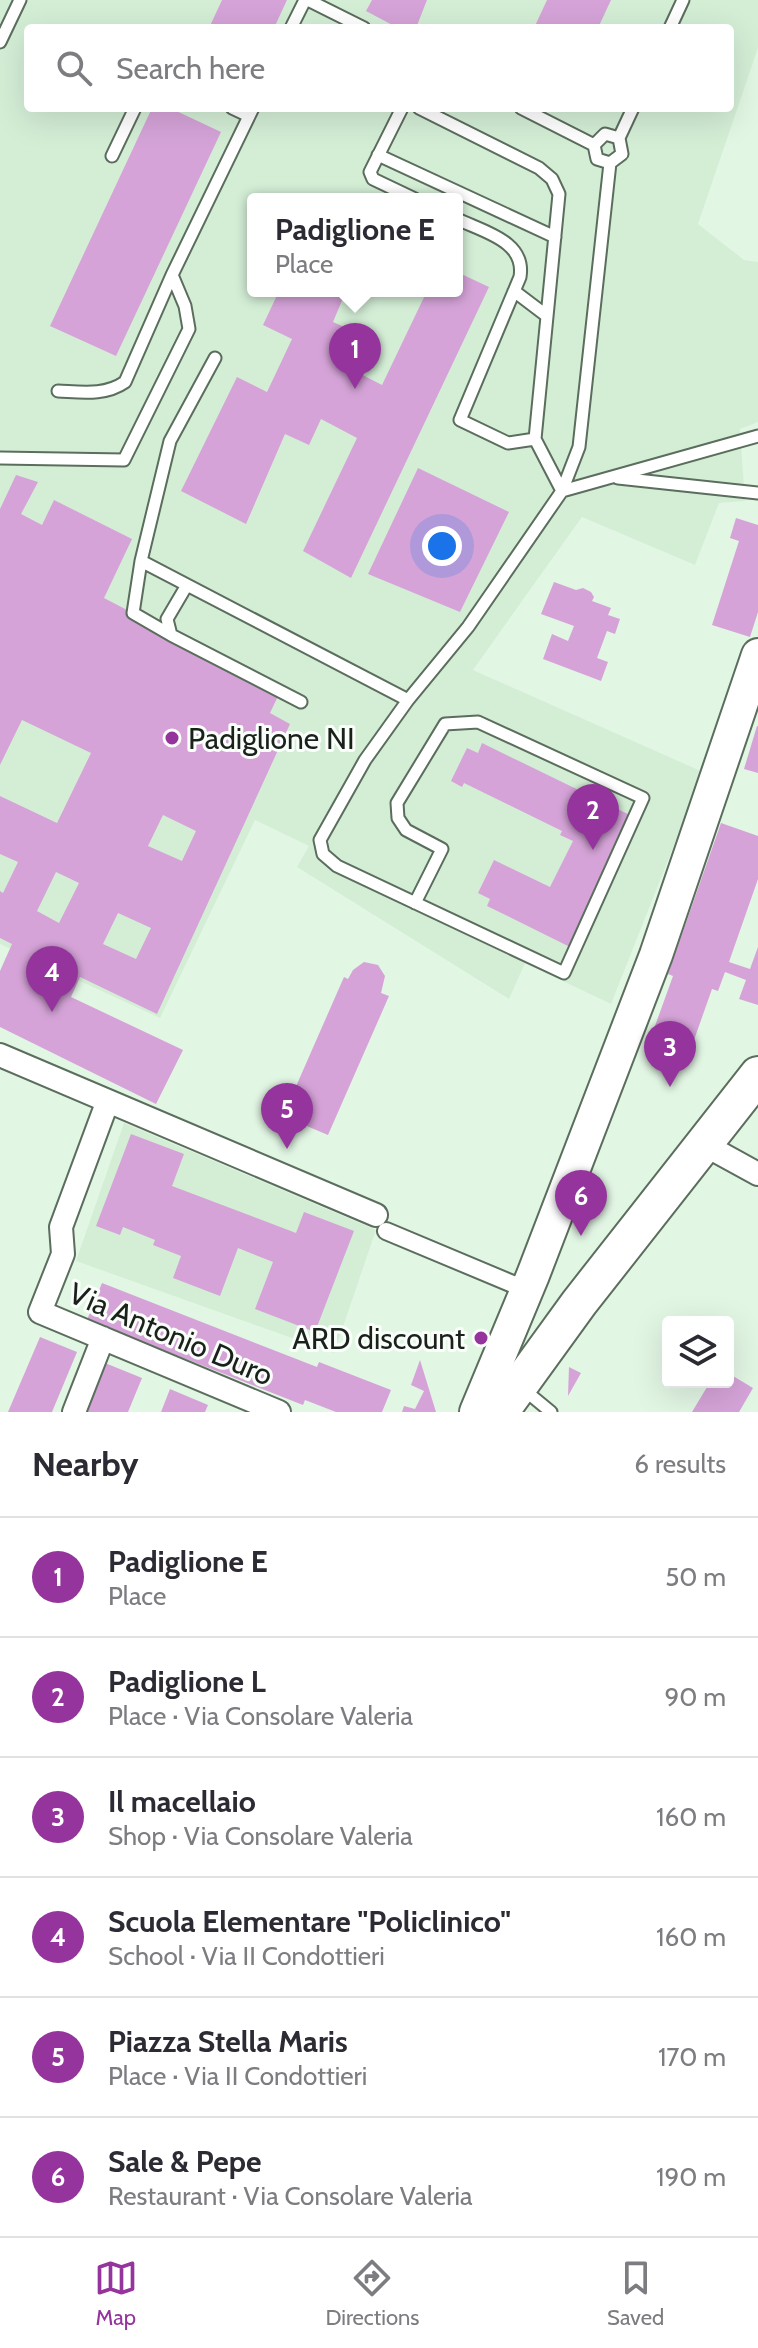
<!DOCTYPE html>
<meta charset="utf-8">
<style>
:root{--surface:#fff;--page:#f7f7f7;--text:#2b2b33;--muted:#7c7c81;--line:#e1e1e2;--accent:#94349c}
body{margin:0;font-family:Cabin,sans-serif;background:var(--page);color:var(--text)}
.controls{position:absolute;right:24px;bottom:24px;display:grid;overflow:hidden;border-radius:8px;box-shadow:0 8px 32px #0002}
.controls button{width:72px;height:72px;display:grid;place-items:center;padding:0;border:0;border-bottom:2px solid var(--line);background:var(--surface);color:var(--text);font:40px sans-serif}
.you{position:absolute;left:442px;top:546px;width:28px;height:28px;margin:-20px;border:6px solid #fff;border-radius:50%;background:#1a73e8;box-shadow:0 0 0 12px #1a73e833}
.badge{display:grid;place-items:center;width:52px;height:52px;border-radius:50%;background:var(--accent);color:#fff;font-size:26px;font-weight:700}
.pin{position:absolute;translate:-50% -66px;filter:drop-shadow(0 2px 4px #0008)}
.pin::after{content:'';position:absolute;top:42px;width:28px;height:24px;background:inherit;clip-path:polygon(0 0,100% 0,50% 100%)}
.popup{position:absolute;left:247px;top:193px;width:216px;height:104px;box-sizing:border-box;display:grid;place-content:center;border-radius:8px;background:var(--surface);filter:drop-shadow(0 2px 6px #0005);font-size:26px;white-space:nowrap;color:var(--muted)}
.popup b{font-size:30px;color:var(--text)}
.popup::after{content:'';position:absolute;left:50%;top:100%;margin-left:-16px;border:16px solid transparent;border-top-color:var(--surface)}
.list{margin:0;padding:0;list-style:none}
h2{display:flex;justify-content:space-between;align-items:center;height:104px;margin:0;padding:0 32px;font-size:34px}
h2 small{font-size:26px;font-weight:400;color:var(--muted)}
.list li{display:grid;grid-template-columns:52px 1fr auto;gap:24px;align-items:center;box-sizing:border-box;height:120px;padding:0 32px;border-top:2px solid var(--line)}
.list b{display:block;font-size:30px;white-space:nowrap}
.list p{margin:0;font-size:26px;white-space:nowrap;color:var(--muted)}
.list em{font-size:26px;font-style:normal;color:var(--muted)}
.icon{flex:none;width:44px;height:44px;fill:none;stroke:currentColor;stroke-width:2;stroke-linecap:round;stroke-linejoin:round}
.map{position:relative;flex:none;width:758px;height:1412px;overflow:hidden}
.search{position:absolute;background:var(--surface);box-shadow:0 8px 32px #0002;left:24px;right:24px;top:24px;height:88px;display:flex;align-items:center;gap:20px;box-sizing:border-box;padding:0 28px;border-radius:8px;color:var(--muted);font-size:30px}
.sheet{height:824px;background:var(--surface)}
nav{display:flex;justify-content:space-around;align-items:center;box-sizing:border-box;height:112px;border-top:2px solid var(--line);background:var(--surface);font-size:22px;color:var(--muted)}
nav a{display:grid;justify-items:center;gap:4px}
nav .on{color:var(--accent)}
.map>svg:first-child{display:block}
.built{fill:#d4eed6;fill-rule:evenodd}
.building{fill:#d5a3d8;fill-rule:evenodd}
.lines{fill:none;stroke-linecap:round;stroke-linejoin:round}
.service-casing{stroke:#5b6d5d;stroke-width:15}
.pedestrian-casing{stroke:#5b6d5d;stroke-width:20}
.minor-casing{stroke:#5b6d5d;stroke-width:26}
.secondary-casing{stroke:#5b6d5d;stroke-width:36}
.primary-casing{stroke:#5b6d5d;stroke-width:40}
.service{stroke:#fff;stroke-width:11}
.pedestrian{stroke:#fff;stroke-width:16}
.minor{stroke:#fff;stroke-width:22}
.secondary{stroke:#fff;stroke-width:32}
.primary{stroke:#fff;stroke-width:36}
.poi-dot{fill:#94349c;stroke:#fafefa;stroke-width:3}
.labels{text-anchor:middle;dominant-baseline:central;stroke-width:6;stroke-linejoin:round;paint-order:stroke}
.poi-label{font-size:30px;fill:#1a211a;stroke:#fafefa;text-anchor:start}
.street-label{font-size:30px;fill:#1a211a;stroke:#fafefa}
</style>
<div class="map">
<svg width="758" height="1412" viewBox="0 0 758 1412">
<rect width="100%" height="100%" fill="#e2f6e4"/>
<path class="built" d="M 0,0 L 758,0 L 758,48 L 698,224 L 744,260 L 758,262 L 758,422 L 740,429 L 745,501 L 719,503 L 695,565 L 582,517 L 473,670 L 703,772 L 611,1004 L 525,963 L 509,999 L 297,867 L 309,846 L 255,820 L 160,1018 L 0,944 ZM 28,28 L 730,28 L 730,108 L 28,108 ZM 253,199 L 457,199 L 457,291 L 253,291 Z
M 124,1123 L 376,1230 L 334,1353 L 76,1261 Z"/>
<path class="building" d="M 222,0 L 287,0 L 274,28 L 209,28 Z
M 372,0 L 427,0 L 416,28 L 398,28 L 366,11 Z
M 547,0 L 611,0 L 598,28 L 534,28 Z
M 152,108 L 170,108 L 221,132 L 116,356 L 50,326 Z
M 457,272 L 489,287 L 351,578 L 303,551 L 357,438 L 321,419 L 309,445 L 285,434 L 246,524 L 181,491 L 237,377 L 267,392 L 292,339 L 263,325 L 279,291 L 346,291 L 333,322 L 360,334 L 345,366 L 382,385 L 427,291 L 457,291 Z
M 418,468 L 509,512 L 460,612 L 368,574 Z
M 16,475 L 38,482 L 21,514 L 42,525 L 54,500 L 132,539 L 104,598 L 281,690 L 270,713 L 290,724 L 157,1014 L 80,977 L 71,997 L 183,1050 L 156,1104 L 0,1027 L 0,971 L 12,944 L 0,938 L 0,891 L 3,893 L 18,862 L 0,854 L 0,796 L 57,823 L 91,753 L 22,720 L 0,765 L 0,509 ZM 163,815 L 196,831 L 182,861 L 148,846 ZM 56,872 L 79,883 L 59,923 L 37,911 ZM 118,913 L 151,928 L 136,959 L 103,944 Z
M 736,518 L 758,525 L 758,612 L 750,637 L 712,625 L 739,541 L 730,538 Z
M 554,582 L 576,590 L 583,588 L 591,592 L 594,597 L 592,601 L 611,608 L 608,615 L 620,619 L 615,634 L 607,631 L 597,658 L 608,662 L 601,681 L 543,659 L 552,634 L 568,641 L 574,626 L 541,614 Z
M 757,726 L 758,726 L 758,773 L 744,769 Z
M 482,743 L 634,817 L 570,947 L 487,906 L 490,899 L 478,893 L 494,860 L 550,887 L 573,841 L 560,835 L 562,831 L 464,783 L 462,787 L 451,781 L 467,748 L 478,753 Z
M 721,823 L 758,836 L 758,879 L 729,962 L 750,969 L 758,947 L 758,1005 L 739,999 L 746,980 L 725,972 L 718,991 L 712,989 L 694,1040 L 655,1026 L 673,976 L 668,974 Z
M 364,962 L 378,965 L 385,976 L 381,993 L 389,996 L 328,1135 L 283,1116 L 344,977 L 348,979 L 353,970 Z
M 131,1134 L 184,1154 L 172,1186 L 296,1233 L 304,1212 L 354,1231 L 315,1332 L 255,1309 L 273,1262 L 238,1248 L 220,1296 L 173,1278 L 181,1256 L 153,1245 L 155,1240 L 123,1227 L 120,1235 L 96,1226 Z
M 102,1283 L 317,1367 L 319,1362 L 391,1390 L 382,1412 L 336,1412 L 305,1400 L 303,1405 L 87,1320 Z
M 40,1337 L 77,1352 L 52,1412 L 8,1412 Z
M 420,1360 L 436,1412 L 402,1412 L 404,1406 L 415,1409 L 424,1391 L 411,1385 Z
M 105,1363 L 142,1378 L 128,1412 L 84,1412 Z
M 569,1367 L 581,1373 L 568,1396 Z
M 728,1373 L 753,1388 L 739,1412 L 692,1412 L 710,1382 L 728,1382 Z
M 170,1389 L 208,1405 L 205,1412 L 161,1412 Z"/>
<g class="lines">
<g class="service-casing">
<path id="service" d="M 308,0 L 364,28
M 291,28 L 305,0
M 670,28 L 683,0
M 0,42 L 20,0
M 232,108 L 249,116
M 402,108 L 370,172 L 373,179 L 415,199
M 419,108 L 539,168 L 552,179 L 559,194 L 535,439 L 562,491
M 521,108 L 594,145
M 605,134 L 619,138 L 622,154 L 610,163 L 597,159 L 594,145 Z
M 619,138 L 633,108
M 378,155 L 555,237
M 112,156 L 135,108
M 457,219 C 484,232 526,241 520,277 L 460,420 L 508,443 L 535,439
M 514,291 L 547,316
M 215,358 L 170,441 L 141,561 L 408,700
M 58,391 C 81,392 105,396 125,382 L 172,275
M 0,458 L 124,460 L 189,329 L 185,306 L 172,275 L 253,108
M 618,478 L 758,493
M 562,491 L 758,436
M 141,561 L 133,613 L 171,635
M 187,585 L 167,619 L 171,635 L 301,702
M 415,903 L 442,849 L 406,830 L 398,818 L 397,803 L 445,724 L 478,722 L 643,798 L 564,973 L 337,866 L 323,854 L 320,840 L 365,760 L 408,700 L 468,627 L 562,491 L 579,447 L 610,163
M 522,1388 L 551,1412"/>
</g>
<g class="pedestrian-casing">
<path id="pedestrian" d="M 386,1231 L 527,1290"/>
</g>
<g class="minor-casing">
<path id="minor" d="M 0,1055 L 376,1215
M 107,1103 L 61,1227 L 63,1254 L 40,1312 L 279,1412
M 705,1145 L 758,1174
M 74,1412 L 103,1338"/>
</g>
<g class="secondary-casing">
<path id="secondary" d="M 476,1412 L 533,1275 L 656,955 L 758,655"/>
</g>
<g class="primary-casing">
<path id="primary" d="M 500,1412 L 579,1303 L 758,1075"/>
</g>
<use href="#service" class="service"/>
<use href="#pedestrian" class="pedestrian"/>
<use href="#minor" class="minor"/>
<use href="#secondary" class="secondary"/>
<use href="#primary" class="primary"/>
</g>
<g class="poi-dot">
<circle cx="172" cy="738" r="8"/>
<circle cx="481" cy="1338" r="8"/>
</g>
<g class="labels">
<g class="poi-label">
<text x="188" y="738">Padiglione NI</text>
<text x="465" y="1338" text-anchor="end">ARD discount</text>
</g>
<g class="street-label">
<text transform="translate(171 1334) rotate(23)">Via Antonio Duro</text>
</g>
</g>
</svg>
<div class="controls">
<button><svg class="icon" aria-label="layers" viewBox="0 0 24 24"><path d="M12 4l9 5-9 5-9-5zM3 14l9 5 9-5"/></svg></button>
</div>
<div class="you"></div>
<div class="pin badge" style="left:355px;top:389px">1</div>
<div class="popup"><b>Padiglione E</b>Place</div>
<div class="pin badge" style="left:593px;top:850px">2</div>
<div class="pin badge" style="left:670px;top:1087px">3</div>
<div class="pin badge" style="left:52px;top:1012px">4</div>
<div class="pin badge" style="left:287px;top:1149px">5</div>
<div class="pin badge" style="left:581px;top:1236px">6</div>
<div class="search"><svg class="icon" aria-label="search" viewBox="0 0 24 24"><circle cx="10" cy="10" r="6"/><path d="M15 15l6 6"/></svg>Search here</div>
</div>
<section class="sheet">
<h2>Nearby<small>6 results</small></h2>
<ul class="list">
<li><span class="badge">1</span><div><b>Padiglione E</b><p>Place</p></div><em>50 m</em></li>
<li><span class="badge">2</span><div><b>Padiglione L</b><p>Place · Via Consolare Valeria</p></div><em>90 m</em></li>
<li><span class="badge">3</span><div><b>Il macellaio</b><p>Shop · Via Consolare Valeria</p></div><em>160 m</em></li>
<li><span class="badge">4</span><div><b>Scuola Elementare &quot;Policlinico&quot;</b><p>School · Via II Condottieri</p></div><em>160 m</em></li>
<li><span class="badge">5</span><div><b>Piazza Stella Maris</b><p>Place · Via II Condottieri</p></div><em>170 m</em></li>
<li><span class="badge">6</span><div><b>Sale &amp; Pepe</b><p>Restaurant · Via Consolare Valeria</p></div><em>190 m</em></li>
</ul>
</section>
<nav>
<a class="on"><svg class="icon" aria-label="map" viewBox="0 0 24 24"><path d="M3 6l6-2 6 2 6-2v14l-6 2-6-2-6 2zM9 4v14M15 6v14"/></svg>Map</a>
<a><svg class="icon" aria-label="directions" viewBox="0 0 24 24"><path d="M12 3l9 9-9 9-9-9zM9 14v-3h6M13 9l2 2-2 2"/></svg>Directions</a>
<a><svg class="icon" aria-label="saved" viewBox="0 0 24 24"><path d="M7 4h10v16l-5-4-5 4z"/></svg>Saved</a>
</nav>
